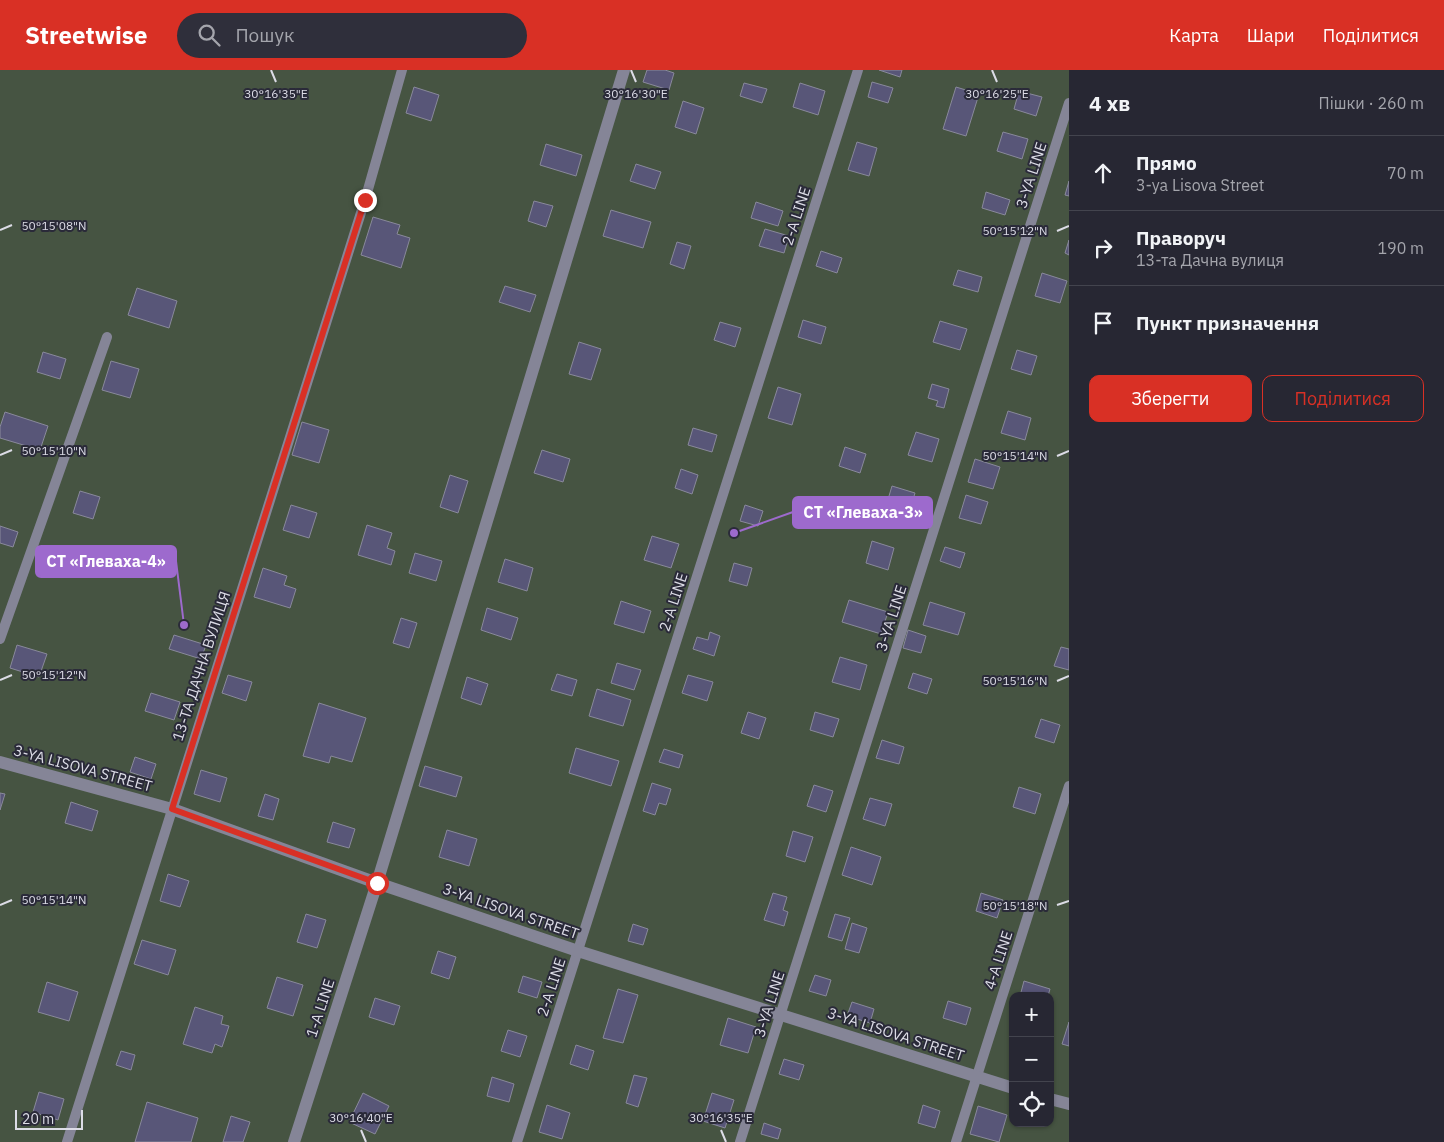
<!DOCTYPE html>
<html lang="uk">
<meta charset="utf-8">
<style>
:root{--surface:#272733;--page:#2f2f3b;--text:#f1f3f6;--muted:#a4a5ac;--line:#43444e;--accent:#d93025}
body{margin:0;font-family:"IBM Plex Sans",sans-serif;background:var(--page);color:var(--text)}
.controls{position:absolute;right:15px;bottom:15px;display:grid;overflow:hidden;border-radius:10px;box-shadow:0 1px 4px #0004}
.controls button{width:45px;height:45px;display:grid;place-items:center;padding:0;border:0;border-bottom:1px solid var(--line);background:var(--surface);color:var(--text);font:25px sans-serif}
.scale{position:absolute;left:15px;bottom:12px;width:68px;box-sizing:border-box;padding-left:5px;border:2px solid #dcdce6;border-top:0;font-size:14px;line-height:18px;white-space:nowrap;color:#dcdce6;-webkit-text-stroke:4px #2a2a39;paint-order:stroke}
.stop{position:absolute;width:15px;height:15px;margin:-11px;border:4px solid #d93025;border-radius:50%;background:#fff}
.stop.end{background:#d93025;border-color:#fff;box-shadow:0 1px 5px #0008}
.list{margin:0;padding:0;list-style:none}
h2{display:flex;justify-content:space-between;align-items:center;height:65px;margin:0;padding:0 20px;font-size:21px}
h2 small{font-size:16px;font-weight:400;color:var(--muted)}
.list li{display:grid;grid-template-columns:32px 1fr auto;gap:15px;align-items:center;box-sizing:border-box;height:75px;padding:0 20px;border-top:1px solid var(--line)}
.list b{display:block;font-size:19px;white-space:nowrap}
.list p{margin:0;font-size:16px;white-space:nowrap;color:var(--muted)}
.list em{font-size:16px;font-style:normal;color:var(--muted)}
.actions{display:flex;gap:10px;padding:15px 20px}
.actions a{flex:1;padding:11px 0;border:1px solid var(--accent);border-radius:10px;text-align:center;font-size:18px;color:var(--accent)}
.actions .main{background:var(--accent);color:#fff}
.icon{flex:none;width:28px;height:28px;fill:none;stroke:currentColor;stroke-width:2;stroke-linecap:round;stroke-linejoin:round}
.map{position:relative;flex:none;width:1069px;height:1072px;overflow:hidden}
header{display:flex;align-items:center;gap:30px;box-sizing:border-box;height:70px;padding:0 25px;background:var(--accent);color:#fff}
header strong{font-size:24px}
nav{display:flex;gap:28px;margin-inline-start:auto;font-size:18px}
.search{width:350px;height:45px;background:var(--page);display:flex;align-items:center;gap:12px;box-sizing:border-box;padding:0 18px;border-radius:28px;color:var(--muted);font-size:19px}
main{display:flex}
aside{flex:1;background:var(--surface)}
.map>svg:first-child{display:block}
.green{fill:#465442;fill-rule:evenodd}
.building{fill:#585678;stroke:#89899b}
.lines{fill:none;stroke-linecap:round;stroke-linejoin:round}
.service{stroke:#858597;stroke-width:10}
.minor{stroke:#858597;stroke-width:12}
.route{stroke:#d93025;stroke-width:6}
.ticks{fill:none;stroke:#dcdce6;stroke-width:2}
.labels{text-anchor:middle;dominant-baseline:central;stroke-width:4;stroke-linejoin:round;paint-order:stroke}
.street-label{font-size:15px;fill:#dcdce6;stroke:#2a2a39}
.ticks-label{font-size:12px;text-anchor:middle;fill:#dcdce6;stroke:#2a2a39;stroke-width:4;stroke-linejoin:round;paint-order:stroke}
.leader{fill:none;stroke:#9d6acd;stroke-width:2}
.callout-dot{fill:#9d6acd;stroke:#2a2a39;stroke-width:2}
.callout{fill:#9d6acd;stroke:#9d6acd;stroke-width:2}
.callout-label{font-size:16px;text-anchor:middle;font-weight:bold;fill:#fff}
</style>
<header>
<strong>Streetwise</strong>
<div class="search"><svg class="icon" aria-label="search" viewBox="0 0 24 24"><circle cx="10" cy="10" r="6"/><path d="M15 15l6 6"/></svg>Пошук</div>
<nav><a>Карта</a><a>Шари</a><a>Поділитися</a></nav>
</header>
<main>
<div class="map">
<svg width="1069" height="1072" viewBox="0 0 1069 1072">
<rect width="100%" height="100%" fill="#343444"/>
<path class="green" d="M 0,0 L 1069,0 L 1069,1072 L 0,1072 ZM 1013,926 L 1050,926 L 1050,1053 L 1013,1053 Z"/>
<path class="building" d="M 647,0 L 665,0 L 674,3 L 669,20 L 643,12 Z
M 879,0 L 902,0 L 900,7 Z
M 872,12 L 893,18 L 888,33 L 868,27 Z
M 744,13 L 767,19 L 762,33 L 740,26 Z
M 800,13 L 825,21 L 818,45 L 793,37 Z
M 414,17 L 439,25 L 431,51 L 406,43 Z
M 956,17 L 979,24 L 966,66 L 943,59 Z
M 1019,21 L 1042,27 L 1036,46 L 1014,39 Z
M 683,31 L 704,38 L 696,64 L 675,57 Z
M 1003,62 L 1028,69 L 1022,89 L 997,81 Z
M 857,72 L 877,78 L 869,106 L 848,100 Z
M 546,74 L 582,85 L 576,106 L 540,95 Z
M 636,94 L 661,102 L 655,119 L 630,111 Z
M 1069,111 L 1069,126 L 1065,125 Z
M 986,122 L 1010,130 L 1005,145 L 982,138 Z
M 534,131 L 553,136 L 546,157 L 528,151 Z
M 756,132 L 783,141 L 778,156 L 751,148 Z
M 611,140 L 651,152 L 643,178 L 603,166 Z
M 373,147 L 400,155 L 397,164 L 410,168 L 401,198 L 361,185 Z
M 765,159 L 789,166 L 784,183 L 759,176 Z
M 1069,170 L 1069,185 L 1065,183 Z
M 677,172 L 691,176 L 684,199 L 670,194 Z
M 821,181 L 842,188 L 837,203 L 816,196 Z
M 958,200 L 982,207 L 978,222 L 953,215 Z
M 1042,203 L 1067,211 L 1060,233 L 1035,226 Z
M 505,216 L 536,225 L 530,242 L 499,232 Z
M 137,218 L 177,231 L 169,258 L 128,245 Z
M 803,250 L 826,257 L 821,274 L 798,267 Z
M 940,251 L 967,259 L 960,280 L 933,272 Z
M 720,252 L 741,258 L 735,277 L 714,270 Z
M 579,272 L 601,279 L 591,310 L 569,304 Z
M 1017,280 L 1037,286 L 1031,305 L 1011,299 Z
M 43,282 L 66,289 L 60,309 L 37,302 Z
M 111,291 L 139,299 L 130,328 L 102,320 Z
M 932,314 L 949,319 L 944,338 L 936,336 L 938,331 L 928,328 Z
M 778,317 L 801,324 L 792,355 L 768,348 Z
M 1008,341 L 1031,348 L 1025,370 L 1001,363 Z
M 5,342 L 48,356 L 40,380 L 0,368 L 0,357 Z
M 302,352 L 329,360 L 319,393 L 292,385 Z
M 693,358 L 717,365 L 712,382 L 688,375 Z
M 916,362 L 939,369 L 932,392 L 908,385 Z
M 845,377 L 866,384 L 860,403 L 839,396 Z
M 542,380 L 570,389 L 563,412 L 534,403 Z
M 975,389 L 1000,397 L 993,419 L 968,412 Z
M 681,399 L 698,405 L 692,424 L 675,418 Z
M 450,405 L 468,411 L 458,443 L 440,437 Z
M 892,416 L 915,423 L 909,443 L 886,436 Z
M 80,421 L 100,427 L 93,449 L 73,443 Z
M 966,425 L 988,432 L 981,454 L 959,448 Z
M 291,435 L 317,443 L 309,468 L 283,460 Z
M 745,435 L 763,441 L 758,456 L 740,451 Z
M 367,455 L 392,463 L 387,478 L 395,481 L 391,495 L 358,485 Z
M 0,456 L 18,462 L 13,477 L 0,473 Z
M 652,466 L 679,474 L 671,498 L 644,490 Z
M 872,471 L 894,478 L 888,500 L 866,493 Z
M 945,477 L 965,483 L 960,498 L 940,491 Z
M 415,483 L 442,491 L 436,511 L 409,503 Z
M 505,489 L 533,498 L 527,521 L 498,512 Z
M 734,493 L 752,498 L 747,516 L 729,511 Z
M 263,498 L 287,506 L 284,515 L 296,519 L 290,538 L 254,527 Z
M 849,530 L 888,542 L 881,564 L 842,552 Z
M 621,531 L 651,541 L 644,563 L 614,554 Z
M 930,532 L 965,543 L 958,565 L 923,555 Z
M 487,538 L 518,548 L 511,570 L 481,560 Z
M 401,548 L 417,553 L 409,578 L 393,573 Z
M 908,560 L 926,566 L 921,583 L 903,578 Z
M 710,562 L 720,566 L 714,586 L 693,579 L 697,567 L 708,570 Z
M 174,565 L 206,575 L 201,589 L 169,579 Z
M 17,575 L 47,584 L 39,607 L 10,598 Z
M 1061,577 L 1069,579 L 1069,600 L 1054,596 Z
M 840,587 L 867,595 L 860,620 L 832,612 Z
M 617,593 L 641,600 L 634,620 L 611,613 Z
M 913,603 L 932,609 L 927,624 L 908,618 Z
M 557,604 L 577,610 L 572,626 L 551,620 Z
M 228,605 L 252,612 L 246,631 L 222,623 Z
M 688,605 L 713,612 L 707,631 L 682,623 Z
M 467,607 L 488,614 L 481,635 L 461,628 Z
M 597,619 L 631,630 L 623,656 L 589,646 Z
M 151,623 L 180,632 L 174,650 L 145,641 Z
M 319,633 L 366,648 L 352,692 L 331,686 L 329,693 L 303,686 Z
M 748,642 L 766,648 L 759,669 L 741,663 Z
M 815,642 L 839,649 L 833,667 L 810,660 Z
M 1041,649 L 1060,655 L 1054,673 L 1035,667 Z
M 882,670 L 904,677 L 899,694 L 876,688 Z
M 576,678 L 619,691 L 611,716 L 569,703 Z
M 664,679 L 683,685 L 679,698 L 659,692 Z
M 135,687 L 156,694 L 151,709 L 130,702 Z
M 425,696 L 462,707 L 456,727 L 419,716 Z
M 201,700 L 227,708 L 220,732 L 194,724 Z
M 652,713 L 671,719 L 666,735 L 659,733 L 655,745 L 643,741 Z
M 814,715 L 833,721 L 826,742 L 807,736 Z
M 1019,717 L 1041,724 L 1035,744 L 1013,737 Z
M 0,723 L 5,724 L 0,740 Z
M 265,724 L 279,729 L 273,750 L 258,746 Z
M 870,728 L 892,734 L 885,756 L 863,749 Z
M 71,732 L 98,741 L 92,761 L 65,753 Z
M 333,752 L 355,759 L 349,778 L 327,772 Z
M 447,760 L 477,769 L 469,796 L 439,787 Z
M 793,761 L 813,767 L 805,792 L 786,786 Z
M 851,777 L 881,787 L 872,815 L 842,805 Z
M 168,804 L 189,811 L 180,837 L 160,831 Z
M 773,823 L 787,827 L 783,840 L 788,842 L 784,856 L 764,850 Z
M 981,823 L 1003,830 L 997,848 L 976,841 Z
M 306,844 L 326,850 L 317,878 L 297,872 Z
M 835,844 L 850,848 L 842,871 L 828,867 Z
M 852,853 L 867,858 L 859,883 L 845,879 Z
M 633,854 L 648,859 L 643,875 L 628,871 Z
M 142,870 L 176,880 L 168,905 L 134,894 Z
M 438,881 L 456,887 L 449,909 L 431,903 Z
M 815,905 L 831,910 L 826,926 L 809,921 Z
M 523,906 L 542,912 L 537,928 L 518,922 Z
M 277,907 L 303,915 L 293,946 L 267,938 Z
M 1024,911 L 1050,919 L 1048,926 L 1020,926 Z
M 47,912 L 78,922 L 69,951 L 38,942 Z
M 618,919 L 638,925 L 623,973 L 603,968 Z
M 375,928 L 400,936 L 394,955 L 369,947 Z
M 948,931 L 971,938 L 966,955 L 943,948 Z
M 852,932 L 874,939 L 870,953 L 847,946 Z
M 195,937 L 223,946 L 221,954 L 229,956 L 222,977 L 215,974 L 212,983 L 183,974 Z
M 728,948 L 756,957 L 748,983 L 720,975 Z
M 1069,952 L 1069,976 L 1062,974 Z
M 508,960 L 527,966 L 520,987 L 501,981 Z
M 576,975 L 594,981 L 588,1000 L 570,994 Z
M 121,981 L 135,985 L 131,1000 L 116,995 Z
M 784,989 L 804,995 L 799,1010 L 779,1004 Z
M 634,1005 L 647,1008 L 638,1037 L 626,1033 Z
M 492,1007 L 514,1014 L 509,1032 L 487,1026 Z
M 39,1022 L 64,1029 L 58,1050 L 33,1042 Z
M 363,1023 L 389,1036 L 375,1064 L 349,1052 Z
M 712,1023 L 734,1030 L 725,1058 L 703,1051 Z
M 147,1032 L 198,1048 L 191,1072 L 135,1072 Z
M 547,1035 L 570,1043 L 562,1069 L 539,1062 Z
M 923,1035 L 940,1041 L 935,1058 L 918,1053 Z
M 978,1036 L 1007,1045 L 999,1072 L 970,1064 Z
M 231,1046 L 250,1052 L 243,1072 L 223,1072 Z
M 764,1053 L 781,1059 L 778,1069 L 761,1064 Z"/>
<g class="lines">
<path class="service" d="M 0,569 L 107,267
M 67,1072 L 365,130 L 402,0
M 517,1072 L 858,0
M 740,1072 L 1069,33
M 956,1072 L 1069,716"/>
<path class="minor" d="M 0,692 L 172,739 L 377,813 L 578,881 L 1013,1018
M 1050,1029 L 1069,1034
M 294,1072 L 377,813 L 624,0"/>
</g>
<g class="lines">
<path class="route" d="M 365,130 L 172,739 L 377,813"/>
</g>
<path class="ticks" d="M 271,0 L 276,12M 631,0 L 636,12M 992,0 L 997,12M 0,160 L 12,155M 1057,161 L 1069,156M 0,385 L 12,380M 1057,386 L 1069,381M 0,610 L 12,605M 1057,611 L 1069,606M 0,835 L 12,830M 1057,835 L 1069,831M 361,1060 L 366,1072M 721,1060 L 726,1072"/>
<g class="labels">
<g class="street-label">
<text transform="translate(1031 105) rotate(-72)">3-YA LINE</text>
<text transform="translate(796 146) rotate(-72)">2-A LINE</text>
<text transform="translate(673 532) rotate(-72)">2-A LINE</text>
<text transform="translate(891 548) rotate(-72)">3-YA LINE</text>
<text transform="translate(201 596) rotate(-72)">13-ТА ДАЧНА ВУЛИЦЯ</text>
<text transform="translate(83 698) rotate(15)">3-YA LISOVA STREET</text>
<text transform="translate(511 841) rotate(19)">3-YA LISOVA STREET</text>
<text transform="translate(998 890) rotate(-72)">4-A LINE</text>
<text transform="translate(551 917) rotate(-72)">2-A LINE</text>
<text transform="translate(769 934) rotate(-72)">3-YA LINE</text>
<text transform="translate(320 938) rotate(-72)">1-A LINE</text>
<text transform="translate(896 964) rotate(18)">3-YA LISOVA STREET</text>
</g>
</g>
<g class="ticks-label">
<text x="276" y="28">30°16'35"E</text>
<text x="636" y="28">30°16'30"E</text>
<text x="997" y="28">30°16'25"E</text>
<text x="54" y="160">50°15'08"N</text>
<text x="1015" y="165">50°15'12"N</text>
<text x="54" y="385">50°15'10"N</text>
<text x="1015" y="390">50°15'14"N</text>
<text x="54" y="609">50°15'12"N</text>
<text x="1015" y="615">50°15'16"N</text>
<text x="54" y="834">50°15'14"N</text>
<text x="1015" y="840">50°15'18"N</text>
<text x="361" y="1052">30°16'40"E</text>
<text x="721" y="1052">30°16'35"E</text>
</g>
<path class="leader" d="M734 463L793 442M184 555L176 491"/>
<g class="callout-dot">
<circle cx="734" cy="463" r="5"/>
<circle cx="184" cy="555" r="5"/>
</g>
<g class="callout">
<rect x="793" y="427" width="139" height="31" rx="5"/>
<rect x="36" y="476" width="140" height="31" rx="5"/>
</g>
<g class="callout-label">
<text x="863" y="448">СТ «Глеваха-3»</text>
<text x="106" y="497">СТ «Глеваха-4»</text>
</g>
</svg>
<div class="controls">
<button>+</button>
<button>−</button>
<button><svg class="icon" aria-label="locate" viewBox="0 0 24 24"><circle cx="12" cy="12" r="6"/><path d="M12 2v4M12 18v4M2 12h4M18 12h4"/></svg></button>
</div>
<div class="scale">20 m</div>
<div class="stop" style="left:377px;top:813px"></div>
<div class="stop end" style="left:365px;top:130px"></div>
</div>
<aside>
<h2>4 хв<small>Пішки · 260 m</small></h2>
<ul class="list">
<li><svg class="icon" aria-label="ahead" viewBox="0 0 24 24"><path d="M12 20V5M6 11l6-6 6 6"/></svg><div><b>Прямо</b><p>3-ya Lisova Street</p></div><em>70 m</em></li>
<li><svg class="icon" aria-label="right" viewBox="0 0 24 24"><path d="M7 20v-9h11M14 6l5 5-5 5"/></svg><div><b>Праворуч</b><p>13-та Дачна вулиця</p></div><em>190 m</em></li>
<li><svg class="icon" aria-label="arrive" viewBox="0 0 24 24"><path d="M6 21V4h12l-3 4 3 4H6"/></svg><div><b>Пункт призначення</b></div></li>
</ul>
<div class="actions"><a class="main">Зберегти</a><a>Поділитися</a></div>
</aside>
</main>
